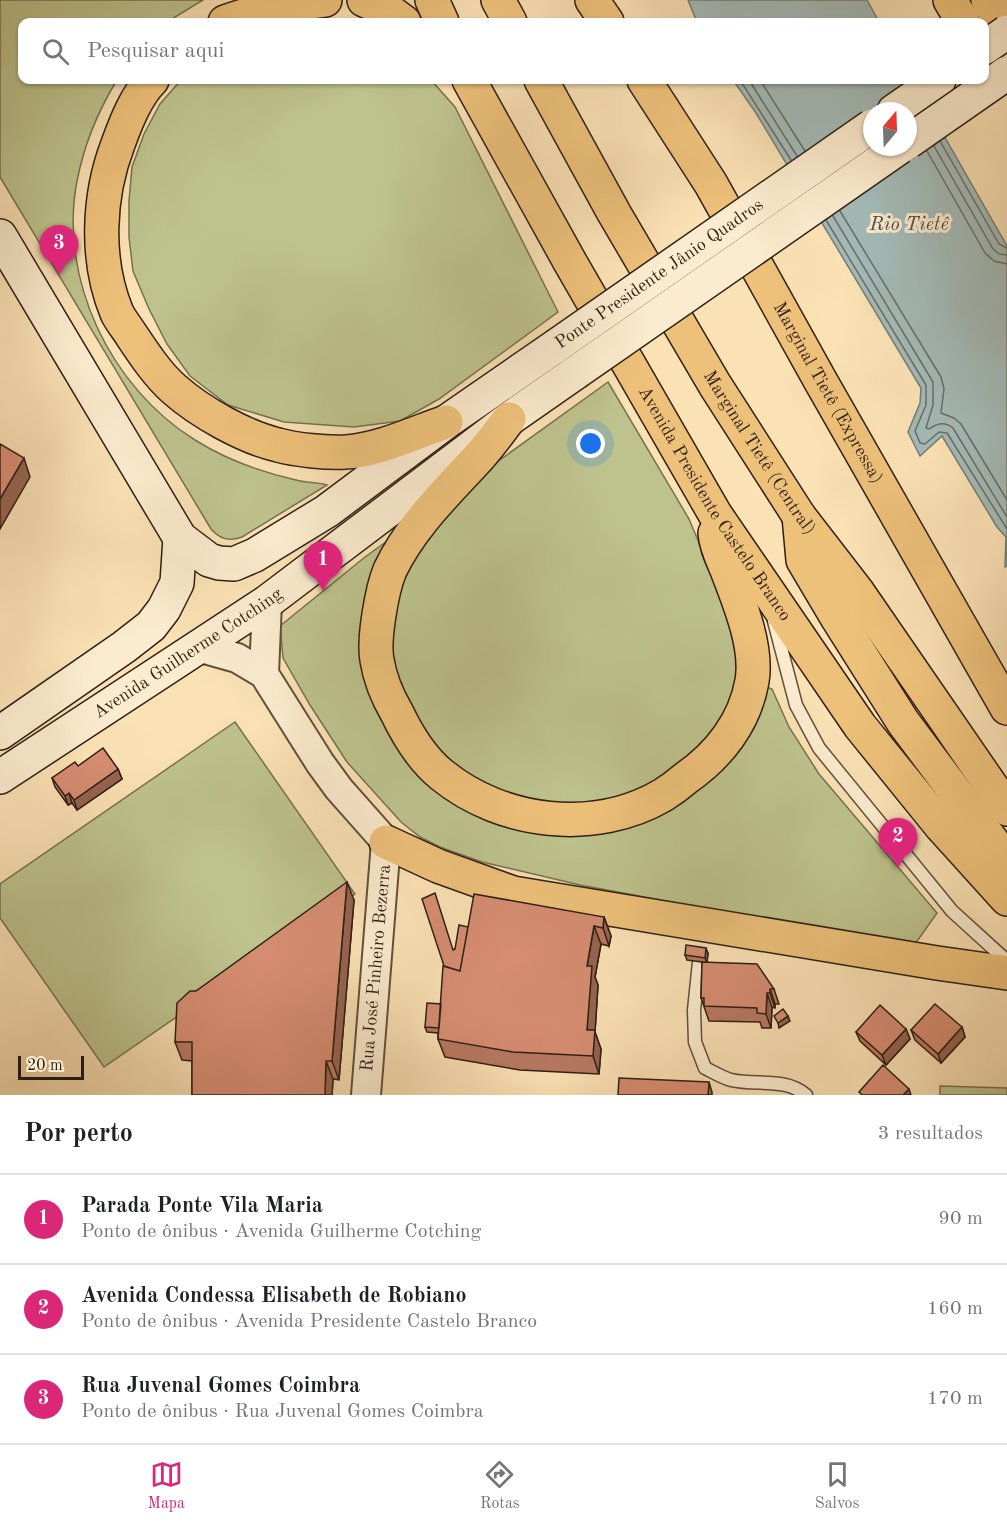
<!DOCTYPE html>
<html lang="pt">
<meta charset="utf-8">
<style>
:root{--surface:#fff;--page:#f2f2f2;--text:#202124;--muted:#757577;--line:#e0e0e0;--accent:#db2777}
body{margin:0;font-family:"Old Standard TT",serif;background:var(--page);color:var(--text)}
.compass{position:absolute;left:863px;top:102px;width:54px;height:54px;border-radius:50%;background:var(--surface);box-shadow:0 2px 4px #0004;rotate:19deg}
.scale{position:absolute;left:18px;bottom:15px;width:66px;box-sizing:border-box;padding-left:6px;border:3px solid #2e1f15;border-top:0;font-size:16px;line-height:21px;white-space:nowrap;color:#2e1f15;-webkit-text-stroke:4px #fceccf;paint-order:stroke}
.you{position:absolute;left:591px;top:444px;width:21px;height:21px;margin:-15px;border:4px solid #fff;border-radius:50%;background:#1a73e8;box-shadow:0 0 0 9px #1a73e833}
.badge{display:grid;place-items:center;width:39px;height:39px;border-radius:50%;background:var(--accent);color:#fff;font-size:20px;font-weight:700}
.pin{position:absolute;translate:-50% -50px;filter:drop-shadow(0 2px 3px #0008)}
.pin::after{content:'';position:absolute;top:32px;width:21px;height:18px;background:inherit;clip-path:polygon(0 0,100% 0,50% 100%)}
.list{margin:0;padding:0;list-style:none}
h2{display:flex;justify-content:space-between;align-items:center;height:78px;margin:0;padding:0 24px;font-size:26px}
h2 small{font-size:20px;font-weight:400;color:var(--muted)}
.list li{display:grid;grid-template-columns:39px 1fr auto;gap:18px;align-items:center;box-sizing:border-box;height:90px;padding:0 24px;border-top:2px solid var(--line)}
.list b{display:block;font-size:22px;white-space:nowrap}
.list p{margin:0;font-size:20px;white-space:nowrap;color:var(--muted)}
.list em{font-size:20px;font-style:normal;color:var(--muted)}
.icon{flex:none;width:33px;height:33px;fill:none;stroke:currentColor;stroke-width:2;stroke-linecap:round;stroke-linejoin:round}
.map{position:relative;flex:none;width:1007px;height:1095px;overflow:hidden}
.search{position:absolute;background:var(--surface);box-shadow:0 2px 4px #0004;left:18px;right:18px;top:18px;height:66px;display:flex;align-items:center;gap:15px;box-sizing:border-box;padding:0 21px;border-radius:12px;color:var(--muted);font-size:22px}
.sheet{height:348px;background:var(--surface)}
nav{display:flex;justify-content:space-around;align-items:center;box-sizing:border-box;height:84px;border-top:2px solid var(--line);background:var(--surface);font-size:16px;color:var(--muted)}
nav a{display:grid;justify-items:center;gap:3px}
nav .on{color:var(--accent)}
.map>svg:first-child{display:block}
.green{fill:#bec38d;stroke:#767151;stroke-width:1.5}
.water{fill:#a4bbb9;stroke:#757d77;stroke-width:1.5;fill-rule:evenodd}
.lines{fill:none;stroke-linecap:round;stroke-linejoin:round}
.shore{stroke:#696d67;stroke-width:1.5}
.service-casing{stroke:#61503d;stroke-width:15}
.tertiary-casing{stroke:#61503d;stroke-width:32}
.secondary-casing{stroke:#2e1f15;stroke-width:36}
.trunk-casing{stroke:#2e1f15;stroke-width:36}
.motorway-casing{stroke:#2e1f15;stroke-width:36}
.service{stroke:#fceccf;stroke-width:12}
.tertiary{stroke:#fceccf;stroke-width:28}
.secondary{stroke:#fceccf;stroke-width:33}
.trunk{stroke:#eec17a;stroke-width:33}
.motorway{stroke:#eec17a;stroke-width:33}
.secondary-bridge-casing{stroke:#2e1f15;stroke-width:36;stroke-linecap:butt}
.secondary-bridge{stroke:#fceccf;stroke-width:33}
.wall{fill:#b87962;stroke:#2e1f15;stroke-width:1.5}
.shaded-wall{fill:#966350;stroke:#2e1f15;stroke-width:1.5}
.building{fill:#d68d72;stroke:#2e1f15;stroke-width:1.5}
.labels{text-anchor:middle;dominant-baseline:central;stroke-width:6;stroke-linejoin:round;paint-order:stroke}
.street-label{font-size:18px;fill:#2e1f15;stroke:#fceccf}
.water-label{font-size:20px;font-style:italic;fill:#514e46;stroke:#fceccf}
</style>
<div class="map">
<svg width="1007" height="1095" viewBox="0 0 1007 1095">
<rect width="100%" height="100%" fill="#fbe2b5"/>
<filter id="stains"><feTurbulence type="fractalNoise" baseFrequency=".00333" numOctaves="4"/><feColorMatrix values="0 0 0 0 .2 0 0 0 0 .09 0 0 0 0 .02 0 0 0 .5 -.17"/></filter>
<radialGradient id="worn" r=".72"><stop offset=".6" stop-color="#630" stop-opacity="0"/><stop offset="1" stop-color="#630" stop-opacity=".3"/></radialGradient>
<path class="green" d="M 0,0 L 203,0 L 167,22 L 22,22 L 22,80 L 117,80 C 98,111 84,145 77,181 C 58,279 111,388 195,440 C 225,459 261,472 296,480 C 306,483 317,482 327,485 L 242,537 C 229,542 220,539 211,529 L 0,177 Z
M 181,80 L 431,80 L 455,107 L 558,312 L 439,399 L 400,421 L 354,427 L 284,422 L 228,405 L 190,376 L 167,344 L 149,309 L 133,271 L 129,237 L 129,201 L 132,167 L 144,134 L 160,104 Z
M 608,382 L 689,519 L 716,583 L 747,645 L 742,677 L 772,689 L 789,727 L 819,774 L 937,913 L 913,947 L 580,885 L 482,862 L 440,847 L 420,837 L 401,822 L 347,762 L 310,705 L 283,658 L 280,626 L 365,557 Z
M 235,722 L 355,894 L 104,1067 L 0,918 L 0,884 Z
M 940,1086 L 1007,1088 L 1007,1095 L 940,1095 Z"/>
<path class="water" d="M 688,0 L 867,0 L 879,22 L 697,22 Z
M 733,80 L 912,80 L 1007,246 L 1007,566 L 1005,567 L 1006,537 L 997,527 L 942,436 L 920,456 L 908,432 L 920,403 L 921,388 L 756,113 ZM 872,111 L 908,111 L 908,147 L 872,147 Z"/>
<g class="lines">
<path class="shore" d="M 740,80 L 791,160
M 749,80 L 797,156
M 760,80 L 805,151
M 940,141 L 999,244 L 1007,248
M 934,146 L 993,249 L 999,254 L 1007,255
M 927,151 L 985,253 L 994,261 L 1007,264
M 840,211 L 941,377 L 944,389 L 941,413 L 954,418 L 961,424 L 1007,500
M 833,216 L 933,382 L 933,405 L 926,428 L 929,429 C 937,423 945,421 953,428 L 1007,517
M 826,220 L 926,385 L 926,405 L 915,431 L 920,443 L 925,444 L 939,432 L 947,433 L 1007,529"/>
<g class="service-casing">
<path id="service" d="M 774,621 L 796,705 L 819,748 L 952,911 L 1007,961
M 699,962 L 694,1010 L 695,1042 L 705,1068 C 713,1072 723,1078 731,1080 C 757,1086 785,1077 806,1095"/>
</g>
<g class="tertiary-casing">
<path id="tertiary" d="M 198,647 L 237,658 L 264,674 L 320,763 L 339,789 L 386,842 L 366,1095
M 264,674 L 267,602"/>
</g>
<g class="secondary-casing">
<g id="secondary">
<path d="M 894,111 L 939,80"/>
<path d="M 0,236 L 180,538 L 209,560 L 219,563 L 234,564 L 255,555 L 327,511 L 446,422 L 556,346"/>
<path d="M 0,733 L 124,647 L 151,626 L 164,609 L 177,583 L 180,538"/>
<path id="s1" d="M 0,777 L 267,602 L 509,419 L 575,373"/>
</g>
</g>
<g class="trunk-casing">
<g id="trunk">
<path d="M 364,0 L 389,11 L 404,22"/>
<path d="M 432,0 L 442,22"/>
<path d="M 498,0 L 510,22"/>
<path d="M 225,22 C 258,10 290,4 325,0"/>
<path d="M 152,80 C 136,96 126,122 118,144 C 98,196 95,260 117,313 C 121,321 127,328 132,336 C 144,354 158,375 174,389 C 200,412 244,437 278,445 C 296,450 326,453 346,452 C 379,450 414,433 446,422"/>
<path id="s2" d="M 469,80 L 570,262 L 715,514 L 860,726 L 941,826 L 1007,899"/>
<path id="s3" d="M 541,80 L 614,213 L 715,385 L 799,516 L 857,591 L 1007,809"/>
<path d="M 509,419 C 499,432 490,445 479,457 C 446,493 411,526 390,570 C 382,589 373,640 377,660 C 380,679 387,696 397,713 C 408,736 422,759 442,775 C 502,824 595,835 663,795 C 671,790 679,784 686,778 C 719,755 745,722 752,681 C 758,647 739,601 727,570 C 722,558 716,546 715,533"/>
<path d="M 799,516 L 803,560 L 838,619 L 903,722 L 1007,861"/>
<path d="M 386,842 L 438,866 L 513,893 L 937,963 L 1007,973"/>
</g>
</g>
<g class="motorway-casing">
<g id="motorway">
<path d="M 592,0 L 607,22"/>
<path d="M 950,0 L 963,22"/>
<path d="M 988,0 L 1007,33"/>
<path id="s4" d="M 644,80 L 711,184 L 820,380 L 1007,708"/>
</g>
</g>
<use href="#service" class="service"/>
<use href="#tertiary" class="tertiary"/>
<use href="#secondary" class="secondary"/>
<use href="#trunk" class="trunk"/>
<use href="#motorway" class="motorway"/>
<g class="secondary-bridge-casing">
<g id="secondary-bridge">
<path d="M 984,48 L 1007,32"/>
<path d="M 908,142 L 1007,73"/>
<path id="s5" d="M 556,346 L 872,126"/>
<path d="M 575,373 L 900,147"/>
</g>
</g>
<use href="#secondary-bridge" class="secondary-bridge"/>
</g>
<path class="wall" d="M 78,766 L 118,769 L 122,779 L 77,810 L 72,803 L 68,805 L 55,787 L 52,778 Z
M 354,900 L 339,1080 L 333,1079 L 332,1095 L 192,1095 L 192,1061 L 182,1060 L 175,1042 L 196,991 Z
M 604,917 L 611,936 L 609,946 L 601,944 L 595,977 L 598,985 L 595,1032 L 601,1049 L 599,1074 L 520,1070 L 445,1057 L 438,1039 L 438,1033 L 427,1032 L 425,1027 L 441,1004 L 453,950 L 455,949 L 468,927 Z
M 708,953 L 707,962 L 774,989 L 779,1004 L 775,1004 L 775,1008 L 772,1007 L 771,1028 L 762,1028 L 760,1022 L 709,1021 L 701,998 L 702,962 L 687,960 L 685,955 Z
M 962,1027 L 965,1037 L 941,1063 L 915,1040 L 911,1030 Z
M 906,1029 L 910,1039 L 886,1065 L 860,1041 L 856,1032 Z"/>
<path class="shaded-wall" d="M 24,458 L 30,477 L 0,529 L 0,499 Z
M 118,769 L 122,779 L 77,810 L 74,800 Z
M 69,793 L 72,803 L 68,805 L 65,796 Z
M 347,882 L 354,900 L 339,1080 L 332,1061 Z
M 604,917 L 611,936 L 609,946 L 603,928 Z
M 594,926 L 601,944 L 595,977 L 598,985 L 595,1032 L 601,1049 L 599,1074 L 593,1056 L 587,1030 L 587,966 Z
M 706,948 L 708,953 L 707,963 L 705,958 Z
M 770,989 L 775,1004 L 775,1008 L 770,993 Z
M 767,993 L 772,1007 L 771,1028 L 766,1014 Z
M 788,1016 L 790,1021 L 779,1028 L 778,1023 Z
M 962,1027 L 965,1037 L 941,1063 L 938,1054 Z
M 906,1029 L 910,1039 L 886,1065 L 882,1055 Z
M 326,1061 L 333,1079 L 332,1095 L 325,1095 Z
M 709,1082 L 712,1092 L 712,1095 L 708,1095 Z
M 909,1089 L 911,1095 L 903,1095 Z"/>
<path class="building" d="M 0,444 L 24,458 L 0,499 Z
M 103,748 L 118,769 L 74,800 L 69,793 L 65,796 L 52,778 L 75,762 L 78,766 Z
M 347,882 L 332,1061 L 326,1061 L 325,1095 L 192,1095 L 192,1042 L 175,1042 L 177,1003 L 190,991 L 196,991 Z
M 435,893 L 453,950 L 455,949 L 459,925 L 468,927 L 460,971 L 444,966 L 422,899 Z
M 474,894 L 604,917 L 603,928 L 594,926 L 587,966 L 592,966 L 587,1030 L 595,1030 L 593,1056 L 513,1052 L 438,1039 L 443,966 L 460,971 Z
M 686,945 L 706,948 L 705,958 L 685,955 Z
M 702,962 L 757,964 L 774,989 L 770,989 L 770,993 L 767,993 L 766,1014 L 757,1013 L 757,1008 L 704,1006 L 704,998 L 701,998 Z
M 427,1003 L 441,1004 L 439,1028 L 425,1027 Z
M 935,1004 L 962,1027 L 938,1054 L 911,1030 Z
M 880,1005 L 906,1029 L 882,1055 L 856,1032 Z
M 783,1009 L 788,1016 L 778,1023 L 774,1016 Z
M 883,1065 L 909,1089 L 903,1095 L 862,1095 L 859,1092 Z
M 619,1078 L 709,1082 L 708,1095 L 618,1095 Z"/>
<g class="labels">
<g class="street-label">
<text stroke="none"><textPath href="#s5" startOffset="126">Ponte Presidente Jânio Quadros</textPath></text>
<text stroke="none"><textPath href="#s4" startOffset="363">Marginal Tietê (Expressa)</textPath></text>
<text stroke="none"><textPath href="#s3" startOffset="432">Marginal Tietê (Central)</textPath></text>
<text stroke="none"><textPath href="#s2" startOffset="490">Avenida Presidente Castelo Branco</textPath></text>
<text stroke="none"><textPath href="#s1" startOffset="225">Avenida Guilherme Cotching</textPath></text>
<text transform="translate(376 968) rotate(-85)">Rua José Pinheiro Bezerra</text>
</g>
<g class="water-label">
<text x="909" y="225">Rio Tietê</text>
</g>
</g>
<rect width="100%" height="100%" filter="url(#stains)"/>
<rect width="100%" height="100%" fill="url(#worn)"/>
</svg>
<svg class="compass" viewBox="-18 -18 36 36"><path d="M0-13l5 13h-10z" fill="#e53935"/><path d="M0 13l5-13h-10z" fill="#757577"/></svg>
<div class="scale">20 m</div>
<div class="you"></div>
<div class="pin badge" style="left:323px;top:591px">1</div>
<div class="pin badge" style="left:898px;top:868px">2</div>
<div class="pin badge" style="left:59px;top:275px">3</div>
<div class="search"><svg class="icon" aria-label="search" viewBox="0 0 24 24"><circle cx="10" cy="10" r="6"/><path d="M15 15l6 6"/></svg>Pesquisar aqui</div>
</div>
<section class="sheet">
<h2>Por perto<small>3 resultados</small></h2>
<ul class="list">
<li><span class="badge">1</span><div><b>Parada Ponte Vila Maria</b><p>Ponto de ônibus · Avenida Guilherme Cotching</p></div><em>90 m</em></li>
<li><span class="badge">2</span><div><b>Avenida Condessa Elisabeth de Robiano</b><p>Ponto de ônibus · Avenida Presidente Castelo Branco</p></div><em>160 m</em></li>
<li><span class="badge">3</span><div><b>Rua Juvenal Gomes Coimbra</b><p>Ponto de ônibus · Rua Juvenal Gomes Coimbra</p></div><em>170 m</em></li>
</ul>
</section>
<nav>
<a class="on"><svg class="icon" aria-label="map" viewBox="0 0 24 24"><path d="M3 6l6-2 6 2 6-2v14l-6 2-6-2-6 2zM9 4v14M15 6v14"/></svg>Mapa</a>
<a><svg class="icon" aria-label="directions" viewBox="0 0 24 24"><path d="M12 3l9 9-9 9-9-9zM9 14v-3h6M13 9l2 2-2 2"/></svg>Rotas</a>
<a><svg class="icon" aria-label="saved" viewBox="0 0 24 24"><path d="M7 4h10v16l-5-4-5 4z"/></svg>Salvos</a>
</nav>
